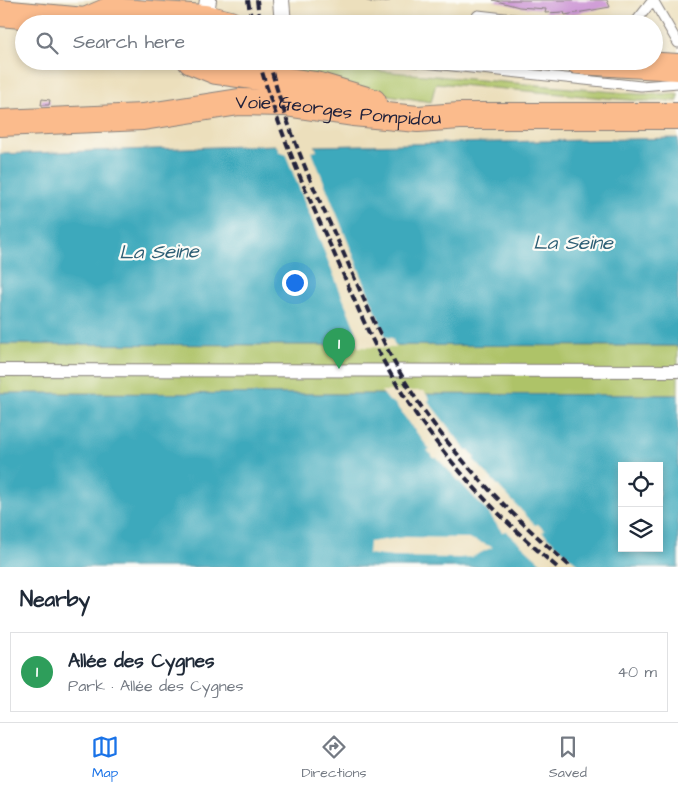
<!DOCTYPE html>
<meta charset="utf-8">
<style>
:root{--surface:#fff;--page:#f2f2f3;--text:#1f2937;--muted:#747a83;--line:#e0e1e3;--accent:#1a73e8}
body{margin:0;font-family:"Architects Daughter",sans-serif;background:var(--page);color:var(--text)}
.controls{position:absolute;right:15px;bottom:15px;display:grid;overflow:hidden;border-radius:0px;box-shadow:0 2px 8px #0003}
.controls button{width:45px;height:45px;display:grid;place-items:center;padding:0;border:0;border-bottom:1px solid var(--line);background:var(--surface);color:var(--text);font:25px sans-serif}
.you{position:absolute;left:294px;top:282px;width:18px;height:18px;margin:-12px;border:4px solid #fff;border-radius:50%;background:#1a73e8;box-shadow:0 0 0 8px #1a73e833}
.badge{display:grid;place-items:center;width:32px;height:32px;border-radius:50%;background:var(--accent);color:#fff;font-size:16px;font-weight:700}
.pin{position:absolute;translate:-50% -41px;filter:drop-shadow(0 1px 2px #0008)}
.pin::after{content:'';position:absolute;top:26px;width:18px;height:15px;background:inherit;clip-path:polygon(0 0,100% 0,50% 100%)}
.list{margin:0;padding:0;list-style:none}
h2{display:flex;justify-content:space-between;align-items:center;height:65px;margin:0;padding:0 20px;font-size:21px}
h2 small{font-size:16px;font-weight:400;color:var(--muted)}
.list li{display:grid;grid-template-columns:32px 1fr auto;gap:15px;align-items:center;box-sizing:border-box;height:80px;margin:0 10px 10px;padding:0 10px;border:1px solid var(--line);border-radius:0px}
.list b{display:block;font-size:19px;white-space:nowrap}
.list p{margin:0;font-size:16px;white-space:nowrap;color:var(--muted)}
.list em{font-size:16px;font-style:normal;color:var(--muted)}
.icon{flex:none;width:28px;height:28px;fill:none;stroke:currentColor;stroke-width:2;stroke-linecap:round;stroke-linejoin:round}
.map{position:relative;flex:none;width:678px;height:567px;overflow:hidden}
.search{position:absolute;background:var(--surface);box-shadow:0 2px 8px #0003;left:15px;right:15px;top:15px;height:55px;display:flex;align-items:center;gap:12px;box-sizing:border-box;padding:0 18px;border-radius:28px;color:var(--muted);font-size:19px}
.sheet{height:155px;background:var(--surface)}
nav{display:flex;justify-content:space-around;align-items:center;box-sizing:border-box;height:70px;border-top:1px solid var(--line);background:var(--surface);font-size:14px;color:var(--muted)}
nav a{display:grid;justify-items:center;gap:2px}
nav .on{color:var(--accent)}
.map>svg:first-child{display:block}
.green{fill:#aec367;stroke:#687251}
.water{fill:#3da9bc;stroke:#30667c;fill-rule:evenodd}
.pier{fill:#ecdfbc}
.building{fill:#ca93d3}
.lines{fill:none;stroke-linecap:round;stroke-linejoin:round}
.service-casing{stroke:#87807c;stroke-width:11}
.pedestrian-casing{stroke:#87807c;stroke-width:14}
.minor-casing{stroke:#87807c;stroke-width:18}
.primary-casing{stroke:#87807c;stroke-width:28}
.service{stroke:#fff;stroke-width:9}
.pedestrian{stroke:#fff;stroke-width:12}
.minor{stroke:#fff;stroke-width:16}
.primary{stroke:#fbbb8c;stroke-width:26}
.rail{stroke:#22223b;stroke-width:4;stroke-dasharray:8 4;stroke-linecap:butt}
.labels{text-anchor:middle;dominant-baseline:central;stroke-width:4.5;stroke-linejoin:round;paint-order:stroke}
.street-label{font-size:19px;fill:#22223b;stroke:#fdfcf7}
.water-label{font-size:20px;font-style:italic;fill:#2e5f75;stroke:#fdfcf7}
</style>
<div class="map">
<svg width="678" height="567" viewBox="0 0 678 567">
<rect width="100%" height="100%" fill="#fdfcf7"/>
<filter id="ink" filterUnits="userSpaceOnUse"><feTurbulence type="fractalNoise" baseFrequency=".02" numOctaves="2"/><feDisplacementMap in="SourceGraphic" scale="10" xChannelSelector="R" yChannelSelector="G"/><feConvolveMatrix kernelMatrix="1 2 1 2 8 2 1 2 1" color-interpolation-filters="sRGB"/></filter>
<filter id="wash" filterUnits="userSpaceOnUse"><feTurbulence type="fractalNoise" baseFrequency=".0096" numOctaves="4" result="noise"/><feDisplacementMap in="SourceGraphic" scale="20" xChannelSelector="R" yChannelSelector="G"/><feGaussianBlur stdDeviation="1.12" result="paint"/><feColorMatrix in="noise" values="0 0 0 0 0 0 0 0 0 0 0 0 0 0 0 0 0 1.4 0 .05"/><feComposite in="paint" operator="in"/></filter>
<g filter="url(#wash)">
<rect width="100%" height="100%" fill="#ecdfbc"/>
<path class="green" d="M 280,62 L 638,94 L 678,94 L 678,101 L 640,101 L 436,83 L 431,102 L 377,93 L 282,71 Z
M 0,344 L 678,346 L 678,395 L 0,393 Z"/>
<path class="water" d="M 678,138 L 678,346 L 0,344 L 0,154 L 276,145 L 281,153 L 316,151 L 315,146 Z
M 0,393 L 678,395 L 678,567 L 0,567 ZM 622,466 L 659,466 L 659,548 L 622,548 Z"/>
<path class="pier" d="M 275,143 L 278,143 L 282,150 L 313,149 L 314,144 L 317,151 L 312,152 L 386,337 L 392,338 L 396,348 L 358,347 L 354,337 L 358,336 L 285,153 L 280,153 Z
M 381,391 L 424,391 L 430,399 L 428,401 L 466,450 L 469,450 L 475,458 L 473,459 L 535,525 L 538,524 L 545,531 L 542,532 L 581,567 L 546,567 L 506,531 L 502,532 L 487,511 L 437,458 L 434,458 L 427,450 L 430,450 L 394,403 L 389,401 Z
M 405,537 L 468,538 L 493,547 L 472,557 L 459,558 L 393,557 L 368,554 L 369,542 Z"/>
<g id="blocks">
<path class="building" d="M 364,0 L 390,0 L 390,1 L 374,3 Z
M 493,0 L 607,0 L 610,7 L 565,15 L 564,12 L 545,13 L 546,9 L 519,7 Z
M 42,99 L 50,100 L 49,105 L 41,105 Z"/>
</g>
</g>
<g filter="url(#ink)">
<use href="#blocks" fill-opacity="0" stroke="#87807c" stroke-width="1"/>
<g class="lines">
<g class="service-casing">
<path id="service" d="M 653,0 L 678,43
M 470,24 L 478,15 L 556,24
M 634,24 L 653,0
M 405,61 L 641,86 L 678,83"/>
</g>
<g class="pedestrian-casing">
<path id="pedestrian" d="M 0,370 L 678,371"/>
</g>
<g class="minor-casing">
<path id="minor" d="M 281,0 L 283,24
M 205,18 L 208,0"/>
</g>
<g class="primary-casing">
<g id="primary">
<path d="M 0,13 L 85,21 L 92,24"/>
<path d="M 85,21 L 108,11 L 205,18 L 230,24"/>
<path d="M 191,61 L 216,71 L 316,85 L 373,102"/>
<path d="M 578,61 L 678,67"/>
<path id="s1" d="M 0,123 L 143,117 L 239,102 L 285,103 L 353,113 L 418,119 L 460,116 L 678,116"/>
</g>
</g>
<use href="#service" class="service"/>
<use href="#pedestrian" class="pedestrian"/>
<use href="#minor" class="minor"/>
<use href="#primary" class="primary"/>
<path class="rail" d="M 248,0 L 252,24
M 257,0 L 260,24
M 259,61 C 277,126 304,188 332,249 C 349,286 364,326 384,362 C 426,440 490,511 557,567
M 269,61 C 285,123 311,184 338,241 C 359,287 378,335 403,378 C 446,451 508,512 571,567"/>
</g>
</g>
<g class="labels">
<g class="street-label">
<text stroke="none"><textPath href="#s1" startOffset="340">Voie Georges Pompidou</textPath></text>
</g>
<g class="water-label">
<text x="573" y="243">La Seine</text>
<text transform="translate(159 252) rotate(-1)">La Seine</text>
</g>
</g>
</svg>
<div class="controls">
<button><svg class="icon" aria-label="locate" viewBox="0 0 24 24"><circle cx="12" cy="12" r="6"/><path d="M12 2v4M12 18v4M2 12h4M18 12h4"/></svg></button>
<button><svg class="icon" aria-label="layers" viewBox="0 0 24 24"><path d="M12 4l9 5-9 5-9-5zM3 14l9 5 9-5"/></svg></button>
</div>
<div class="you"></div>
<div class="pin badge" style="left:339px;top:369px;background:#2e9e5b">1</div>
<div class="search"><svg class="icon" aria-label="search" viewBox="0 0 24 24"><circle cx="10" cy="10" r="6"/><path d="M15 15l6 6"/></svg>Search here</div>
</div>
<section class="sheet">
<h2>Nearby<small></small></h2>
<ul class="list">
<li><span class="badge" style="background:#2e9e5b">1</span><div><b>Allée des Cygnes</b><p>Park · Allée des Cygnes</p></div><em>40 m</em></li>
</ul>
</section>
<nav>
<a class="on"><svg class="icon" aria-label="map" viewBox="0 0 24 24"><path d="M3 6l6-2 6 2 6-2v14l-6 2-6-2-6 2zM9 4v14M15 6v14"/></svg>Map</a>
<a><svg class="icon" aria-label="directions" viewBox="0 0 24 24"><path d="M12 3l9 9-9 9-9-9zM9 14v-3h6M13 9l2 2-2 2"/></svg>Directions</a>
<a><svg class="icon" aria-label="saved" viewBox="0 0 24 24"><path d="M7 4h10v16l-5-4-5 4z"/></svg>Saved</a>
</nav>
